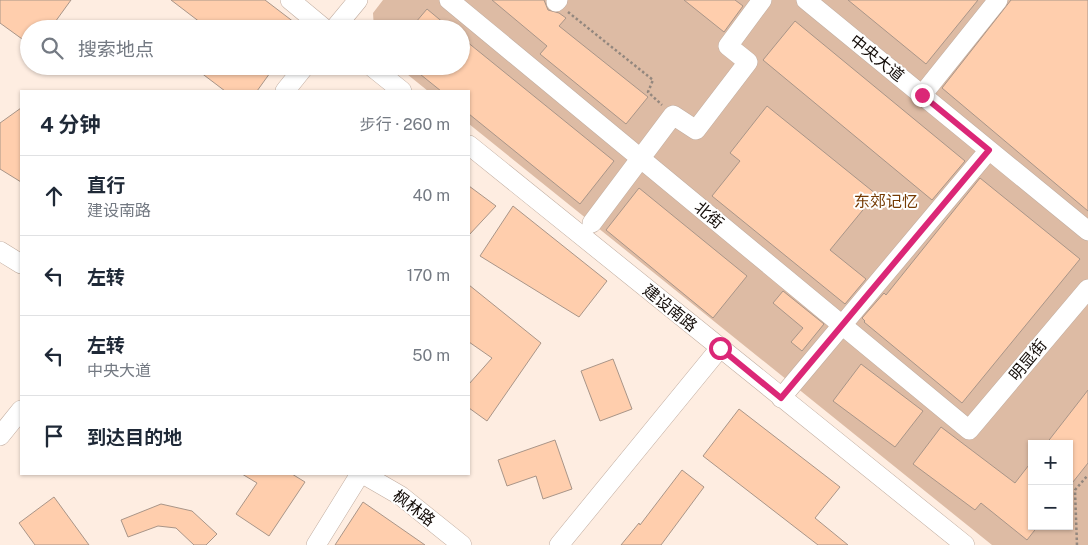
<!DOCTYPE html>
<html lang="zh">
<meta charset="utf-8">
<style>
:root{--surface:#fff;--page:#f6f6f7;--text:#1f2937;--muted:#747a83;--line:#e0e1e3}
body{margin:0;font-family:"Public Sans","Noto Sans SC",sans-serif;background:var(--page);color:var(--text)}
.controls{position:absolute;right:15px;bottom:15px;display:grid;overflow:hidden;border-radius:0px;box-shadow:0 1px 4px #0004}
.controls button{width:45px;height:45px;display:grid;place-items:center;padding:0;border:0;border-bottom:1px solid var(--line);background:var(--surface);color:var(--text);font:25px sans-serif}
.stop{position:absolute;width:15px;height:15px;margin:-11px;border:4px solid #db2777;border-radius:50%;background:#fff}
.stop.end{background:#db2777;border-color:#fff;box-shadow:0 1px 5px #0008}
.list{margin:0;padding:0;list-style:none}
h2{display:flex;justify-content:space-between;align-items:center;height:65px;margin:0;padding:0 20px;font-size:21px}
h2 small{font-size:16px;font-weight:400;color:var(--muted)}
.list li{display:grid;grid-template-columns:32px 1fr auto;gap:15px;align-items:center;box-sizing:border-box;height:80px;padding:0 20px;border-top:1px solid var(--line)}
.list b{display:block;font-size:19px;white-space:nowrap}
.list p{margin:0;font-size:16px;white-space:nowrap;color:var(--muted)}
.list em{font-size:16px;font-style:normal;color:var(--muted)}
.icon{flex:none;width:28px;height:28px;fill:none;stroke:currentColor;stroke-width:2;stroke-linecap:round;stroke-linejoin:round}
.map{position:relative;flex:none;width:1088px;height:545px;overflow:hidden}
.search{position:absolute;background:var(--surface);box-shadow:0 1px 4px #0004;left:20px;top:20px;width:450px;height:55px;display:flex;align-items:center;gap:12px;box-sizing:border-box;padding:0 18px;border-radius:28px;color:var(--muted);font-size:19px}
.panel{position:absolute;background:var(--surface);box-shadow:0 1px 4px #0004;left:20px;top:90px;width:450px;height:385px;border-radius:0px}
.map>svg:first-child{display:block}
.green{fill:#ddbba4;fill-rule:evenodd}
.building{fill:#ffcead;stroke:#a99588}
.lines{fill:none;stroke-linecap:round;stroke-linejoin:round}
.minor-casing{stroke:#c1ada0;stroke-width:20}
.path{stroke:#93877e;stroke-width:2.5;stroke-dasharray:2.5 2.5;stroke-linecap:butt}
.minor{stroke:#fff;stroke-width:19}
.route{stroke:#db2777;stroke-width:6}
.labels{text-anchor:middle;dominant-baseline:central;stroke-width:4;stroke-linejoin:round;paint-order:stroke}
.street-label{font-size:16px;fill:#130c08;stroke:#fff}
.park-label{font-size:16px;fill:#753b04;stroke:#fff}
</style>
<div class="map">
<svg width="1088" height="545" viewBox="0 0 1088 545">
<rect width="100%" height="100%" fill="#feede1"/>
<path class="green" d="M 383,0 L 1088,0 L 1088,545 L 992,545 L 469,124 L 469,91 L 428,91 L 397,66 L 461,66 L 461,29 L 374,29 L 373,13 ZM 1032,444 L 1069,444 L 1069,526 L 1032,526 Z"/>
<path class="building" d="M 0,0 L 71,0 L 50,29 L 29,29 L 29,44 L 0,23 Z
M 171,0 L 265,0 L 303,29 L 209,29 Z
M 492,0 L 544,0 L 548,10 L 559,13 L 566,18 L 559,26 L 648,97 L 626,124 L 540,54 L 547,46 Z
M 684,0 L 735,0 L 743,6 L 724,32 Z
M 848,0 L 978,0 L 926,64 Z
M 1011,0 L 1088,0 L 1088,211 L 942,88 Z
M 427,9 L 451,29 L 410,29 Z
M 795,21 L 965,161 L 932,200 L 763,60 Z
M 461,37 L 614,161 L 580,204 L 469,114 L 469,91 L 441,91 L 410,66 L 461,66 Z
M 192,66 L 275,66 L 257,91 L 225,91 Z
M 767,106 L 876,194 L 830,250 L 866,279 L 845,304 L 712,196 L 740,161 L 730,153 Z
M 21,108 L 21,182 L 0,169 L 0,123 Z
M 980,178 L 1080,259 L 962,403 L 864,322 L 865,321 L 862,318 L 884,293 L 886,295 Z
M 469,186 L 496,206 L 469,235 Z
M 639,188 L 747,276 L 713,318 L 606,230 Z
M 513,206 L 607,281 L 579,317 L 480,256 Z
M 469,285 L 541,343 L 487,421 L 469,408 L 469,384 L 492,358 L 469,342 Z
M 783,291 L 824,324 L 802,351 L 791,342 L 803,328 L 773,303 Z
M 613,359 L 632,409 L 600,421 L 581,371 Z
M 861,364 L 923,411 L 895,447 L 833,401 Z
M 1088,390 L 1088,463 L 1069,487 L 1069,444 L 1046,444 Z
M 739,409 L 840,487 L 815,518 L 848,545 L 818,545 L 703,456 Z
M 941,427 L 1015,483 L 1032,461 L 1032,526 L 1038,526 L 1027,540 L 981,503 L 975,510 L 913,464 Z
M 555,440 L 572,489 L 543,499 L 536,476 L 507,486 L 498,460 Z
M 682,470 L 704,487 L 661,545 L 621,545 L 639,523 L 640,525 Z
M 242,474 L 292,474 L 305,482 L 269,536 L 236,514 L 257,483 Z
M 54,497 L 89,545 L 35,545 L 19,523 Z
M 363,502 L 425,545 L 335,545 Z
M 161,504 L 192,511 L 217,534 L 206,545 L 194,545 L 176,528 L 158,526 L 128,537 L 121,520 Z"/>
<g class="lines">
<g class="minor-casing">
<path id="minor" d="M 290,0 L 325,29
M 449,0 L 969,430 L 1088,289
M 806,0 L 1088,231
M 556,2 L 558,0
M 334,29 L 358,0
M 371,66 L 402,91
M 285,91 L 305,66
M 922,95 L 998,0
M 469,145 L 965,545
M 592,223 L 673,115 L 696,130 L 748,62 L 728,46 L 762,0
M 0,251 L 21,264
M 781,398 L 989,150
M 0,436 L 21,410
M 363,474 L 401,496 L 462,545
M 316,545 L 360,474
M 559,545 L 720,348"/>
</g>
<path class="path" d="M 568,12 L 653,80 L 648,92 L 662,105
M 1077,545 L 1075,490 L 1088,475"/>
<use href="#minor" class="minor"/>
</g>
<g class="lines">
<path class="route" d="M 720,348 L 781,398 L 989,150 L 922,95"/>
</g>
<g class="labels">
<g class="street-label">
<text transform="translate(877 58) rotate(39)">中央大道</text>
<text transform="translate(709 215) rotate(40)">北街</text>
<text transform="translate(670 308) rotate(39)">建设南路</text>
<text transform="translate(1028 360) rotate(-50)">明显街</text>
<text transform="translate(414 508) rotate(37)">枫林路</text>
</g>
<g class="park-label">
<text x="886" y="201">东郊记忆</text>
</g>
</g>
</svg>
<div class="controls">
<button>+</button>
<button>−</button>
</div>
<div class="stop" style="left:720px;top:348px"></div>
<div class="stop end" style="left:922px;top:95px"></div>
<div class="search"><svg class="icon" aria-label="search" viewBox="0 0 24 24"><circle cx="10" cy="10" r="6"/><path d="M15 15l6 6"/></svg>搜索地点</div>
<section class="panel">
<h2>4 分钟<small>步行 · 260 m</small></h2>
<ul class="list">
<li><svg class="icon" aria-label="ahead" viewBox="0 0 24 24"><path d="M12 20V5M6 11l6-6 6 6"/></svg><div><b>直行</b><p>建设南路</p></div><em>40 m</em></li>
<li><svg class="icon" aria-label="left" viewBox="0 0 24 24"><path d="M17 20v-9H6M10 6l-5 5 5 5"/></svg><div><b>左转</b></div><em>170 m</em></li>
<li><svg class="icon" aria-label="left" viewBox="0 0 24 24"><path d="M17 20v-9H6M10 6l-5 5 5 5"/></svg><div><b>左转</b><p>中央大道</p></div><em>50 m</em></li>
<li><svg class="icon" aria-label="arrive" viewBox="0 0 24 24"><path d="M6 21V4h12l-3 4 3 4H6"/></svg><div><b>到达目的地</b></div></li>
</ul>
</section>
</div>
